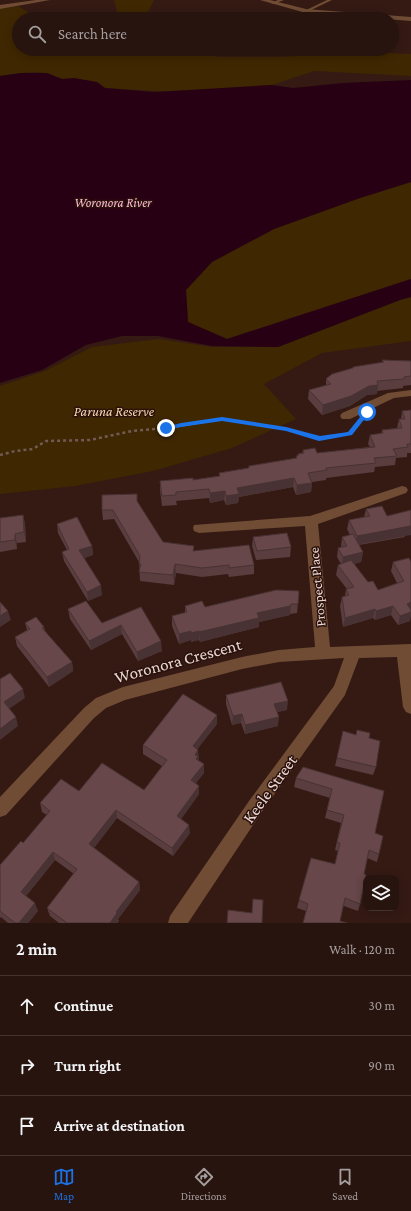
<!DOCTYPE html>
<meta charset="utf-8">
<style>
:root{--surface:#28140f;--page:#301d18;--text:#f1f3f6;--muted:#a59e9e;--line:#44332f;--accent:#1a73e8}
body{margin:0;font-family:"Crimson Pro",serif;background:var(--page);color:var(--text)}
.controls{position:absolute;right:12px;bottom:12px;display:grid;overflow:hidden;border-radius:8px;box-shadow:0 2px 10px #0003}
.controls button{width:36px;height:36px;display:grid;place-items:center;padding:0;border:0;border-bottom:1px solid var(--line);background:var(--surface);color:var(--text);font:20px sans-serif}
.stop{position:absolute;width:12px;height:12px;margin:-9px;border:3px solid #1a73e8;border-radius:50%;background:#fff}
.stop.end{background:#1a73e8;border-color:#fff;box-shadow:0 1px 4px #0008}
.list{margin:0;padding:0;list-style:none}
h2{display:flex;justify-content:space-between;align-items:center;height:52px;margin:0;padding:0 16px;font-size:17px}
h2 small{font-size:13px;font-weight:400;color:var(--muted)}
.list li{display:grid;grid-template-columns:26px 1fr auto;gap:12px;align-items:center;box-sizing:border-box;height:60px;padding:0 16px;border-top:1px solid var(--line)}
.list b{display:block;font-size:15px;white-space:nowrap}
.list em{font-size:13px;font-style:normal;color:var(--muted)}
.icon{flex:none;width:22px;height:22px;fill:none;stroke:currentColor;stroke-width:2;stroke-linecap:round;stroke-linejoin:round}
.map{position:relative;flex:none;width:411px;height:923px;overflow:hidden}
.search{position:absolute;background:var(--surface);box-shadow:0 2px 10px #0003;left:12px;right:12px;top:12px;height:44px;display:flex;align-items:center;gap:10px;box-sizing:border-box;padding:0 14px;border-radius:22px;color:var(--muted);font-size:15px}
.sheet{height:232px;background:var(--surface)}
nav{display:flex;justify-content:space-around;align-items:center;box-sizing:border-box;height:56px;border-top:1px solid var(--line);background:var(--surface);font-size:11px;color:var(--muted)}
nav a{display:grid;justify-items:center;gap:2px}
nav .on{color:var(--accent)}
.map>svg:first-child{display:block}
.green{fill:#3f2701}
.water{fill:#280013}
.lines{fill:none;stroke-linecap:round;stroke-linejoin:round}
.path{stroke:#725a54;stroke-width:2.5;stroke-dasharray:3 3;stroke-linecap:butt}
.lane{fill:#704c34;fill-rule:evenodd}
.street{fill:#704c34;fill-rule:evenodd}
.wall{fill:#593d3f}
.shaded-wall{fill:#483233}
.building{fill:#674749;stroke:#483233}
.route{fill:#1a73e8}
.labels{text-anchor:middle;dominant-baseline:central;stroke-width:3;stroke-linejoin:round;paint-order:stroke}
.far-water-label{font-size:13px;font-style:italic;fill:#febad4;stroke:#2a110b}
.park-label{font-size:14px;font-style:italic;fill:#f8d8b0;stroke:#2a110b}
.street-label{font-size:14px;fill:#e9d6d2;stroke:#2a110b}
.near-street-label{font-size:17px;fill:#e9d6d2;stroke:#2a110b}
</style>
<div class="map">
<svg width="411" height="923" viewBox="0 0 411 923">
<rect width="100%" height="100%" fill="#351a14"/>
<path class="green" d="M 114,0 L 154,0 L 148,12 L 156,19 L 119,19 Z
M 18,6 L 39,19 L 19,19 L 19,49 L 207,49 L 217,57 L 279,57 L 368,52 L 411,54 L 411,76 L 314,71 L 272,85 L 171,92 L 105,88 C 92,78 79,80 64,79 C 58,79 52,74 46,73 C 31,71 15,74 0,76 L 0,9 Z
M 411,182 L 411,279 L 227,339 L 188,322 L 186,290 L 212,262 L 274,229 L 360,198 Z
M 411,297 L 411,341 L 322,353 L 264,384 L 296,419 L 232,448 L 153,471 L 75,486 L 0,494 L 0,386 L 45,371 L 92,347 L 159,339 L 212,347 L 278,347 L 400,300 Z"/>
<path class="water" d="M 21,73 L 47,73 L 62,79 L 74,78 L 97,82 L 105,88 L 154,92 L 272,85 L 293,88 L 343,83 L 411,80 L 411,182 L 360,198 L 274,229 L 212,262 L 186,290 L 188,322 L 227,339 L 411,279 L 411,297 L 400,300 L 278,347 L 212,346 L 158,336 L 122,336 L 86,345 L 42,370 L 0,383 L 0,76 Z"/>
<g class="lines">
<path class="path" d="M 0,455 L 15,451 L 33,449 L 46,441 L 90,440 L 132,431 L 166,428 L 222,419 L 286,429 L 319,439 L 350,433 L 357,423"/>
<path class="lane" d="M 278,0 L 284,0 L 273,4 L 271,3 Z
M 327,0 L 332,0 L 307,12 L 304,11 Z"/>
<path class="street" d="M 36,0 L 50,0 L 0,9 L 0,5 Z
M 260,0 L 270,0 L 306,9 L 411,17 L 411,21 L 306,13 Z
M 411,390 L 411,396 L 394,398 L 350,419 L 342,419 L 340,416 L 342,413 L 388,393 Z
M 402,486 L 406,487 L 408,490 L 406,493 L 318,524 L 330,647 L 411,644 L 411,714 L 406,712 L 403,707 L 397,657 L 359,658 L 345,695 L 261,813 L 188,923 L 168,923 L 170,916 L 249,801 L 334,686 L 344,658 L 279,662 L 242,669 L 125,700 L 106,708 L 94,718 L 6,815 L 0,817 L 0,797 L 84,708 L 96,698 L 123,687 L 242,657 L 279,650 L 315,647 L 305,526 L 199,533 L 194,531 L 193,528 L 194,525 L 310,516 Z"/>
</g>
<path class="wall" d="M 382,360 L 411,361 L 411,385 L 403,386 L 403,388 L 377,391 L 377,394 L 367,395 L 350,406 L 322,415 L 308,399 L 309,390 L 326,385 L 326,379 L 353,368 L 353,367 L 382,363 Z
M 411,410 L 411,453 L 407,453 L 407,457 L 396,458 L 395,465 L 375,467 L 374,472 L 326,478 L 326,480 L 312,482 L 311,492 L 296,495 L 293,487 L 239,497 L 238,503 L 226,505 L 224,500 L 210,503 L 209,498 L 176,501 L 177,505 L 162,506 L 160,490 L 160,481 L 193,480 L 219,476 L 219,473 L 248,468 L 249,466 L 296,458 L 296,456 L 297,456 L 298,454 L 302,453 L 303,450 L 317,453 L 370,447 L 368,444 L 370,435 L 381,434 L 382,430 L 397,428 L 399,419 L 401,419 L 402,411 Z
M 137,494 L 137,502 L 163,542 L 194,551 L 254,565 L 254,574 L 229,577 L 228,574 L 202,577 L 176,573 L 174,585 L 140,581 L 139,562 L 114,519 L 103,520 L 102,510 Z
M 366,509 L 387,516 L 405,537 L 359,545 L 363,552 L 361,562 L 354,564 L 368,582 L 378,590 L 397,583 L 391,571 L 393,562 L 409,558 L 410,621 L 398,625 L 391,615 L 375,620 L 373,618 L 343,627 L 340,606 L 342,597 L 345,596 L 346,589 L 347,589 L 336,575 L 338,565 L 341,564 L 337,557 L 338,548 L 341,547 L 342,537 L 350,535 L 347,529 L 349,520 L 364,517 Z
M 23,515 L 25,524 L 26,542 L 17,543 L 17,549 L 0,552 L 0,518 Z
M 57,524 L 92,546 L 93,555 L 84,558 L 102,595 L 88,601 L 64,561 L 62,552 L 67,550 L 58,533 Z
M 253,537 L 291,547 L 290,557 L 256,560 L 252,546 Z
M 299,591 L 297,613 L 290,614 L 290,615 L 259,622 L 259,627 L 200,642 L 199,640 L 191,642 L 191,640 L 179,644 L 172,626 L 172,616 L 185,613 L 185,606 L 205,607 Z
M 141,607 L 162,651 L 138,661 L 122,634 L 91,650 L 70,619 L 68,609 L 102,623 Z
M 25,623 L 44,627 L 45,631 L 72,662 L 73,671 L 49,687 L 17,646 L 15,637 L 27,630 Z
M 226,695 L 287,710 L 277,712 L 278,726 L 245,734 L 241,723 L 232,725 L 226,704 Z
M 217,724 L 197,749 L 199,759 L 198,760 L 204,764 L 204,773 L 196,783 L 199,786 L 199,794 L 181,819 L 190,833 L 173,856 L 117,818 L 94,848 L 139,882 L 140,890 L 118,919 L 119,921 L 117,923 L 59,923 L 50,916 L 47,908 L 74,874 L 55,860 L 26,896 L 38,911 L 28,923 L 8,923 L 1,917 L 0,918 L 0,865 L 23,843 L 47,815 L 42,812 L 40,803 L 79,791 L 144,790 L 162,766 L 143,754 L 143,745 Z
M 343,731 L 369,738 L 376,767 L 373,775 L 335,766 Z
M 296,778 L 384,791 L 375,833 L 379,854 L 377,862 L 367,858 L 364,874 L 360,904 L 358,911 L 344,906 L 306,911 L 297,908 L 299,900 L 335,864 L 338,851 L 335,850 L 341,823 L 325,818 L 330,798 L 294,787 Z"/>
<path class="shaded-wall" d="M 378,385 L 377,394 L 367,395 L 350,406 L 322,415 L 323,405 L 369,386 Z
M 294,478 L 293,487 L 239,497 L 238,503 L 226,505 L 226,496 L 237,488 Z
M 312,483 L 311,492 L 296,495 L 297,485 Z
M 225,491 L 224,500 L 210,503 L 210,493 Z
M 23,515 L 25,524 L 26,542 L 24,532 Z
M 411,526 L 411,535 L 355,545 L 357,536 Z
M 15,534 L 17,543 L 17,549 L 15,540 Z
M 92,546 L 93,555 L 80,560 L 79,550 Z
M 363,552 L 361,562 L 342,566 L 343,557 Z
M 175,564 L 176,573 L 174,585 L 173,575 Z
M 101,585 L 102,595 L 88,601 L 87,592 Z
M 411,602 L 411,611 L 407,604 Z
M 291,604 L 290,615 L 259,622 L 259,627 L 200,642 L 199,632 L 257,613 Z
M 393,606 L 391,615 L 375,620 L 376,611 Z
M 375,609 L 373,618 L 343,627 L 345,618 Z
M 8,611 L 11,620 L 0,627 L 0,616 Z
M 411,612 L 411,617 L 410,621 L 398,625 L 400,616 Z
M 121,625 L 122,634 L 91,650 L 89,641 Z
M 191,631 L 199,631 L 199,640 L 191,642 L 191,640 L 179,644 L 179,634 Z
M 161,641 L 162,651 L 138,661 L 137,652 Z
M 72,662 L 73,671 L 49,687 L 47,677 Z
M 23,689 L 25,698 L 6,711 L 4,702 Z
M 288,701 L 287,710 L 273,713 L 274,704 Z
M 242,714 L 241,723 L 232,725 L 233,716 Z
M 217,715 L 217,724 L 193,755 L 193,746 Z
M 16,717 L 18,726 L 0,740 L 0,729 Z
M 279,717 L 278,726 L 245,734 L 245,725 Z
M 198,750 L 199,759 L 198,760 L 198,765 L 195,755 Z
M 204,764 L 204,773 L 191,789 L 191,780 Z
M 199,786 L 199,794 L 177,825 L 177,816 Z
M 116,810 L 117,818 L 91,852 L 89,844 Z
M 189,825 L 190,833 L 173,856 L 172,848 Z
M 53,852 L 55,860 L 23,900 L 21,892 Z
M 139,882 L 140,890 L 118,919 L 119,921 L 117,923 L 110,923 L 116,912 Z
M 35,903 L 38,911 L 28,923 L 19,923 Z"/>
<path class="building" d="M 382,360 L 411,361 L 411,376 L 404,377 L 404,379 L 377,381 L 378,385 L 369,386 L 351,396 L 323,405 L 309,390 L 331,384 L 326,379 L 332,374 L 353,368 L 353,367 L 384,362 Z
M 411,410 L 411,444 L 407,444 L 408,447 L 393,449 L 397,456 L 374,458 L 376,463 L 326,468 L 327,470 L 308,473 L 312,483 L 297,485 L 294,478 L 237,488 L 239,494 L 226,496 L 225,491 L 210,493 L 209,489 L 176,492 L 176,495 L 162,496 L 160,481 L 193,478 L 193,480 L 220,476 L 219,473 L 249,468 L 249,466 L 297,458 L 296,456 L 298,456 L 298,454 L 304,453 L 303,450 L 315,448 L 317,453 L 375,447 L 370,435 L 383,433 L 382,430 L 402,428 L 399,419 L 405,419 L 402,411 Z
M 137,494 L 137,501 L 163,542 L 194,546 L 193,551 L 249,545 L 254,565 L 229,568 L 229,565 L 202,568 L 175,564 L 173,575 L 139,572 L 141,564 L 139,564 L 140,556 L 113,510 L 102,510 L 102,495 Z
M 382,506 L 387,516 L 411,510 L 411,526 L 357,536 L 349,520 L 370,516 L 366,509 Z
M 23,515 L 24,532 L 15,534 L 15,540 L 0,542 L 0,518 Z
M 77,517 L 92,546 L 79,550 L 101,585 L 87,592 L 62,552 L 69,549 L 57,524 Z
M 287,533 L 291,547 L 257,551 L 253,537 Z
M 353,534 L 363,552 L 343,557 L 338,548 L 347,546 L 342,537 Z
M 409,558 L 411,562 L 411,602 L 407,604 L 411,610 L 411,612 L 400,616 L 393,606 L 376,611 L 375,609 L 345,618 L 342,597 L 349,595 L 346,589 L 354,587 L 338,565 L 351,560 L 368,582 L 373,581 L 378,590 L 404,581 L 393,562 Z
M 276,590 L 299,591 L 298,604 L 291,604 L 290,606 L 257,613 L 259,618 L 199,632 L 199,631 L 191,633 L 191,631 L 179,634 L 172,616 L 187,612 L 185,606 L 202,601 L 205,607 Z
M 86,601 L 102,623 L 141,607 L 161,641 L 137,652 L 121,625 L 89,641 L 68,609 Z
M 0,602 L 8,611 L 0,616 Z
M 36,617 L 44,627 L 42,628 L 72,662 L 47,677 L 15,637 L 30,629 L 25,623 Z
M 10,673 L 23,689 L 4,702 L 16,717 L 0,729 L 0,679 Z
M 281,682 L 288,701 L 274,704 L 279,717 L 245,725 L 242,714 L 233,716 L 226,695 Z
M 183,694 L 217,715 L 193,746 L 198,750 L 195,755 L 198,756 L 196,759 L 204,764 L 191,780 L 199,786 L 177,816 L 189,825 L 172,848 L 116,810 L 89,844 L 139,882 L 116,912 L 117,913 L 110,923 L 67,923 L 47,908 L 77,869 L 53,852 L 21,892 L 35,903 L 19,923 L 15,923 L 0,911 L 0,865 L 21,841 L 23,843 L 50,811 L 40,803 L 61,779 L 79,791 L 102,763 L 144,790 L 167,760 L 143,745 Z
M 357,730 L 370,733 L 369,738 L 380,741 L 376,767 L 337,758 L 343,731 L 356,735 Z
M 303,767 L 384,791 L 375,833 L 383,836 L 379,854 L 369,850 L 364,874 L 366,875 L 360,904 L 345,898 L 340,921 L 347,923 L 303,923 L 308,904 L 299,900 L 311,858 L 335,864 L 340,843 L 337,842 L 344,815 L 327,810 L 332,789 L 296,778 Z
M 253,899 L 263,900 L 262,923 L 227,923 L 228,910 L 252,913 Z"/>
<path class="route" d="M 365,411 L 370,412 L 352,435 L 319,441 L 286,431 L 222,421 L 181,427 L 166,430 L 162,428 L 181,423 L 222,417 L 286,427 L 320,436 L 348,432 Z"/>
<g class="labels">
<g class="far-water-label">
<text x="113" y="202">Woronora River</text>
</g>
<g class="park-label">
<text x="114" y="411">Paruna Reserve</text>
</g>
<g class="street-label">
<text transform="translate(317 587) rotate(-95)">Prospect Place</text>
</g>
<g class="near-street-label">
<text transform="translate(178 661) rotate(-15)">Woronora Crescent</text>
<text transform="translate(270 789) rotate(-54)">Keele Street</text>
</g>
</g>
</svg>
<div class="controls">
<button><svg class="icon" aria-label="layers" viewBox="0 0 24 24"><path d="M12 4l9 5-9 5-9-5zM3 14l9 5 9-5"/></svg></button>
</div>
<div class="stop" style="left:367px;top:412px"></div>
<div class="stop end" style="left:166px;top:428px"></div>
<div class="search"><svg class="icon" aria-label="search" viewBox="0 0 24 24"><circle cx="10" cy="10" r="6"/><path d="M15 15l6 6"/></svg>Search here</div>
</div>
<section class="sheet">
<h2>2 min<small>Walk · 120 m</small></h2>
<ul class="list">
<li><svg class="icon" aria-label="ahead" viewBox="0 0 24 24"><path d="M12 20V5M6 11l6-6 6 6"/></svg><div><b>Continue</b></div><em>30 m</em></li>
<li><svg class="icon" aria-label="right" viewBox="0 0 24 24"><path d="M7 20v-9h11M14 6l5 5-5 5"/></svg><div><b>Turn right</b></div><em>90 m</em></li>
<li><svg class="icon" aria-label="arrive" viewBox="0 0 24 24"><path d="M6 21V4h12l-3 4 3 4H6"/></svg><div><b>Arrive at destination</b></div></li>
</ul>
</section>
<nav>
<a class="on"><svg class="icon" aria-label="map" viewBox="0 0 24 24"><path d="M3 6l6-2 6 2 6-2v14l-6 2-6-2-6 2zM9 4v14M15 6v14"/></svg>Map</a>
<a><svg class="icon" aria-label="directions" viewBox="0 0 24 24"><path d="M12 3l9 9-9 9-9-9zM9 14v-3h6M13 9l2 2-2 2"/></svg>Directions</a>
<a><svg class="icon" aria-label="saved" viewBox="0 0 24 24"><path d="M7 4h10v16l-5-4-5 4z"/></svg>Saved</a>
</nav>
